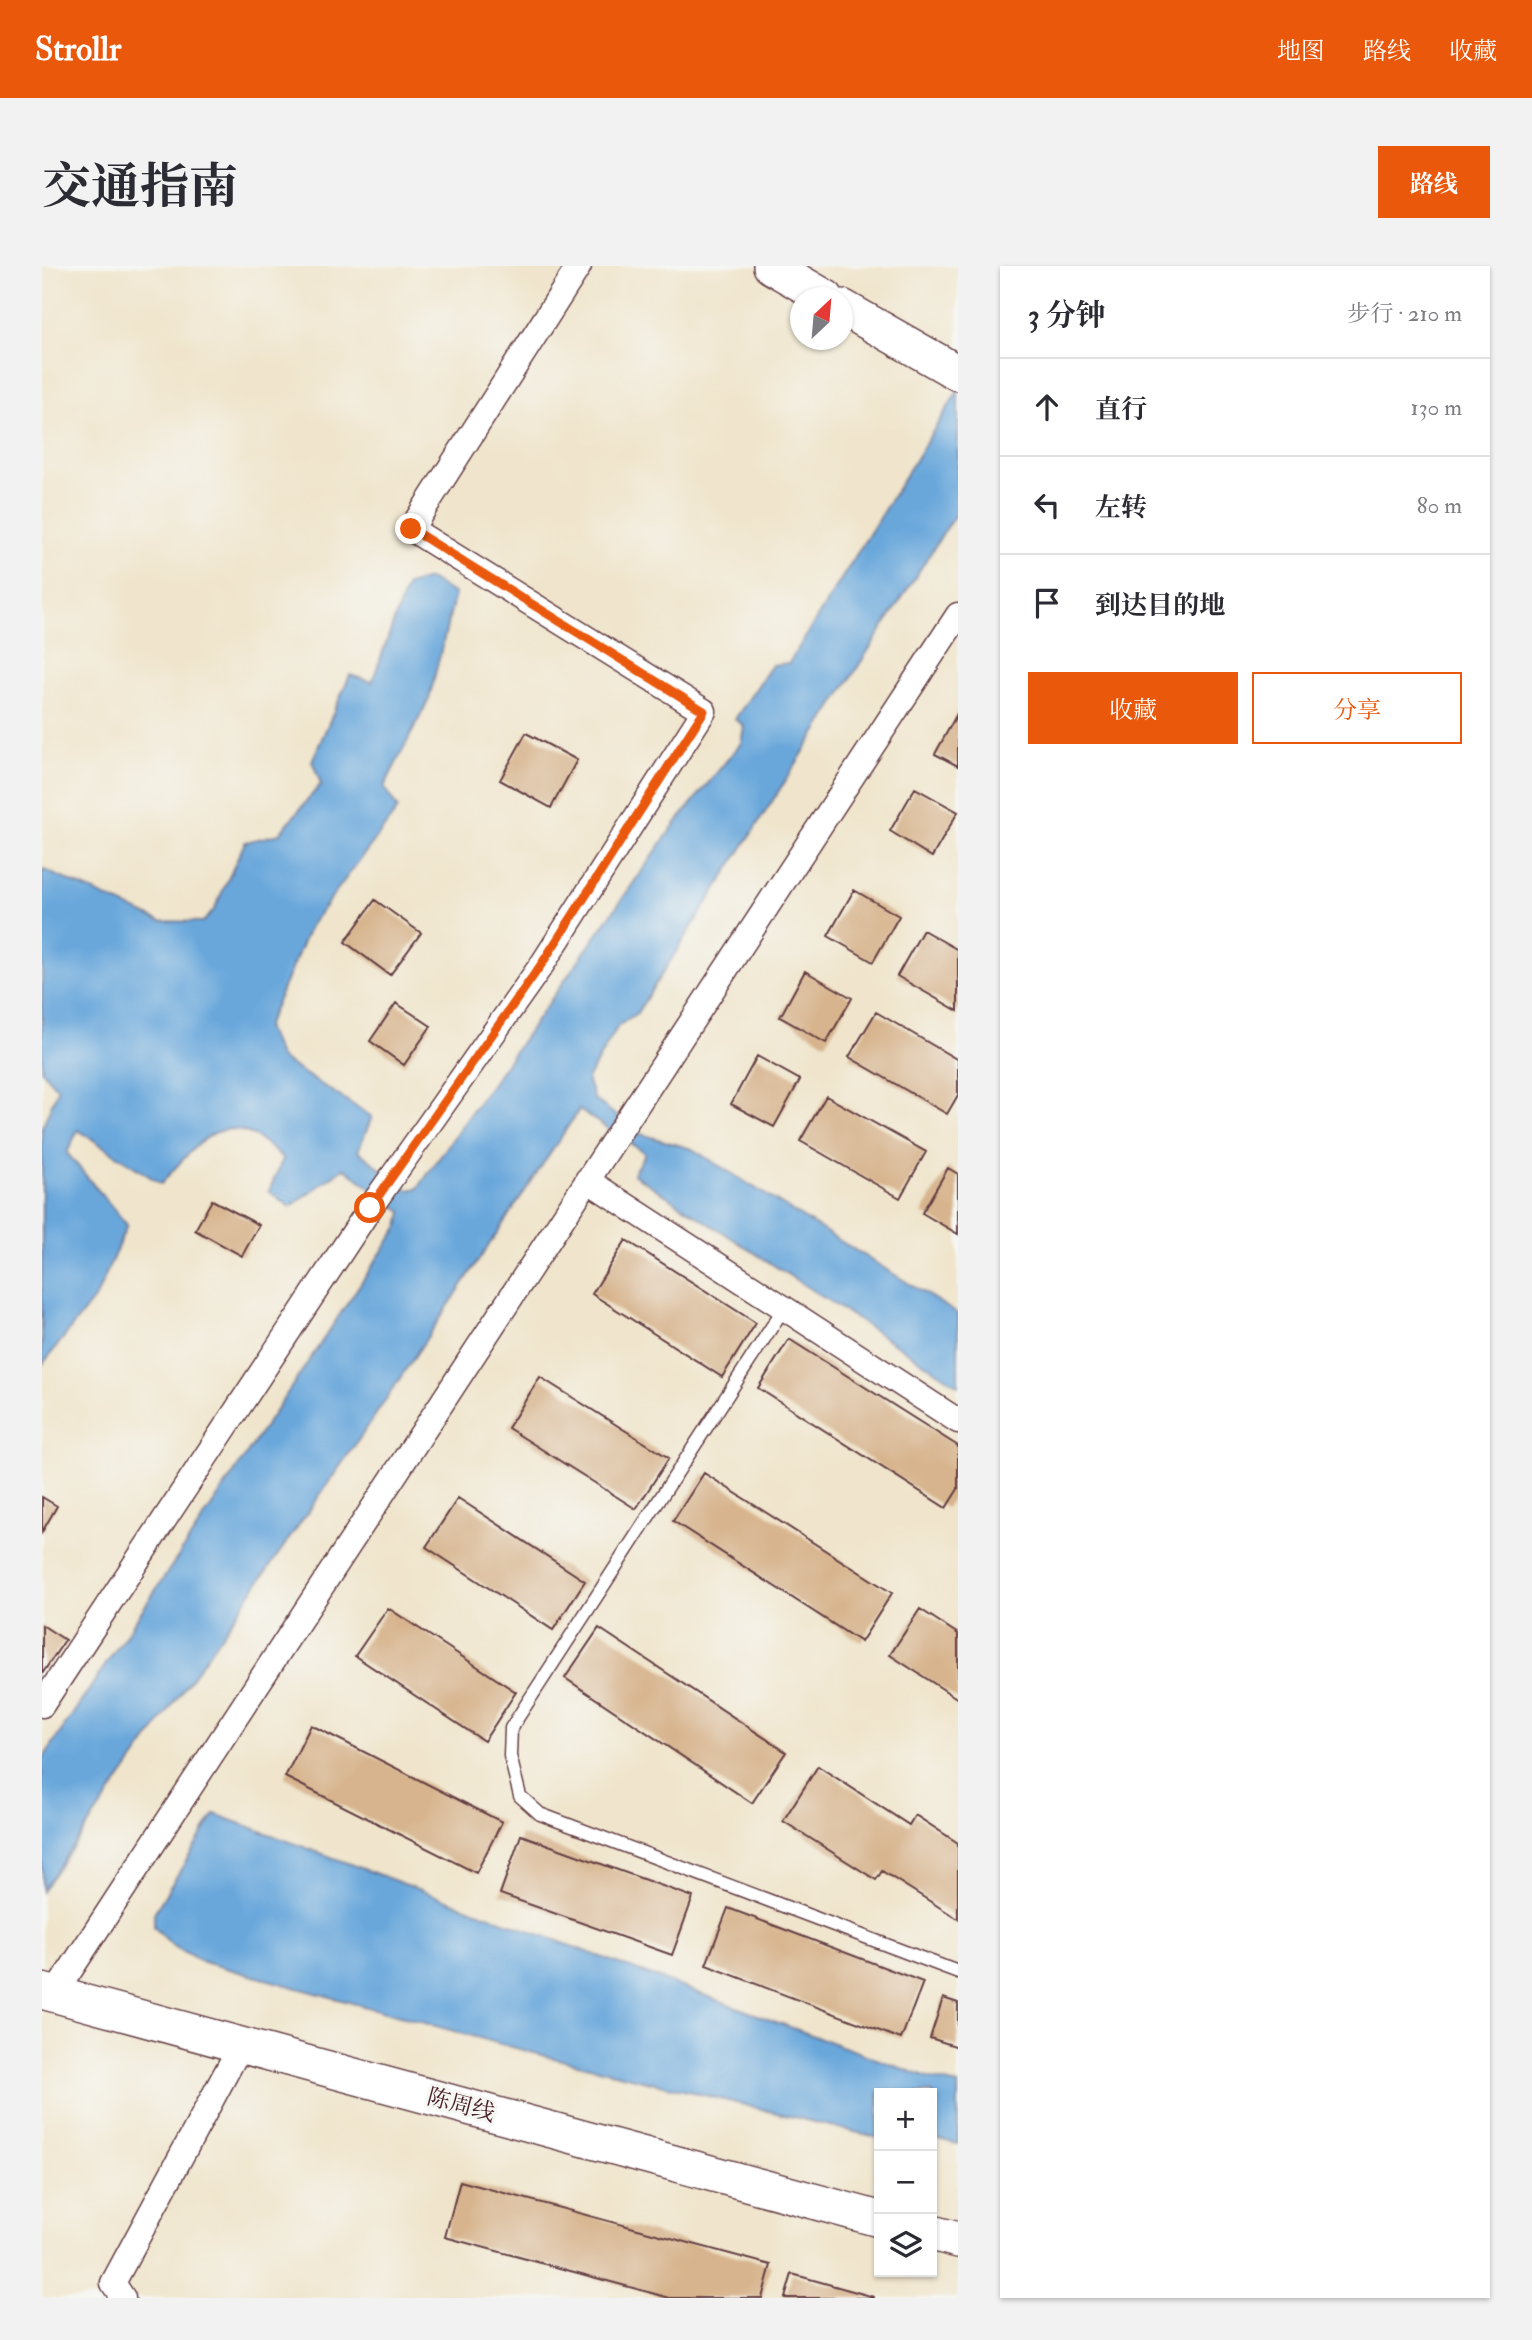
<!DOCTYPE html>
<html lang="zh">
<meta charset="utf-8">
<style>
:root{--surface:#fff;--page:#f2f2f3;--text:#2b2b33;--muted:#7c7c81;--line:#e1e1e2;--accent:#ea580c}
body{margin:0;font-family:"IM FELL Double Pica","Noto Serif SC",serif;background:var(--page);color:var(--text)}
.controls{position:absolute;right:21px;bottom:21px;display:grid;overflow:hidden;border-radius:0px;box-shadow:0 2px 5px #0004}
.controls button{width:63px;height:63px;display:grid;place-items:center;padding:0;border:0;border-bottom:2px solid var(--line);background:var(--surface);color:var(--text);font:35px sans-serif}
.compass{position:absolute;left:748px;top:21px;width:63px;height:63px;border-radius:50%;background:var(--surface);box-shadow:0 2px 5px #0004;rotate:26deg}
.stop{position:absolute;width:21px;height:21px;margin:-16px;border:5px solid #ea580c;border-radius:50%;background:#fff}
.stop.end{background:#ea580c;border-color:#fff;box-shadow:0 2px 7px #0008}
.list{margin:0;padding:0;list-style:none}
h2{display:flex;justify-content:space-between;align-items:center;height:91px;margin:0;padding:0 28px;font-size:30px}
h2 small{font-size:23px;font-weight:400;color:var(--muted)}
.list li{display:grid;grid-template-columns:46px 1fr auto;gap:21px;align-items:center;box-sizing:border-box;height:98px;padding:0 28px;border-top:2px solid var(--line)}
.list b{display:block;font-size:26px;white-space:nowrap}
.list em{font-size:23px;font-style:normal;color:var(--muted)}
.actions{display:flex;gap:14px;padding:21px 28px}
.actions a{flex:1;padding:16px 0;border:2px solid var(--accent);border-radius:0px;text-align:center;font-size:24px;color:var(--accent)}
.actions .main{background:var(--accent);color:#fff}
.icon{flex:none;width:38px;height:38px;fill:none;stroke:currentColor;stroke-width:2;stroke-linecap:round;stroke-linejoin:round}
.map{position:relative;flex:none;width:916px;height:2032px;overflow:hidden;border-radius:0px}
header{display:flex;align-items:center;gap:42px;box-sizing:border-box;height:98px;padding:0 35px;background:var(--accent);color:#fff}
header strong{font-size:33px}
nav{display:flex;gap:38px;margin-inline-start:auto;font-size:24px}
.intro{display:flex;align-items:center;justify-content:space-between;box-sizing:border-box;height:168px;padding:0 42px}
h1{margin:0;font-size:49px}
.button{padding:18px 32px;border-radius:0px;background:var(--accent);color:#fff;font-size:24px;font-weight:700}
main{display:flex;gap:42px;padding:0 42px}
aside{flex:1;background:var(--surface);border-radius:0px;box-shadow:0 2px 5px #0004}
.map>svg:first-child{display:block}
.water{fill:#69a7db;stroke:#5a6383;stroke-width:2}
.building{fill:#d7b48d}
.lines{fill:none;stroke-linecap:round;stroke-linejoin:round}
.lane-casing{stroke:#633d43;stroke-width:15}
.street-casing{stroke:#633d43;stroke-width:27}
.secondary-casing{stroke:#633d43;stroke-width:38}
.lane{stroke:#fff;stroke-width:12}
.street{stroke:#fff;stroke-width:24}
.secondary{stroke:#fff;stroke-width:35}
.route{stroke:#ea580c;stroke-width:9}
.labels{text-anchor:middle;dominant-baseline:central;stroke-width:6;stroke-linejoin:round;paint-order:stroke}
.street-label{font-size:23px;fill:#4a1f2b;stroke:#f6f6f2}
</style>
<header>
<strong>Strollr</strong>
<nav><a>地图</a><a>路线</a><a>收藏</a></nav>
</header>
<div class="intro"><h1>交通指南</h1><a class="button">路线</a></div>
<main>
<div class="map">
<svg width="916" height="2032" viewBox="0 0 916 2032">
<rect width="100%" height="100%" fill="#f6f6f2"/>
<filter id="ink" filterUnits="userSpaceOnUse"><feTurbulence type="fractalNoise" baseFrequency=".0143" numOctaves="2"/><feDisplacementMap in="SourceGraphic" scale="14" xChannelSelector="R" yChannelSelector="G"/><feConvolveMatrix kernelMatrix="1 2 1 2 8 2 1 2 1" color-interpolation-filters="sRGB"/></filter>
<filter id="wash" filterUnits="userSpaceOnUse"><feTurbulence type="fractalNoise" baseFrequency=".00686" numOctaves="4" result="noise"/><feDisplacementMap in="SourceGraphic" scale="28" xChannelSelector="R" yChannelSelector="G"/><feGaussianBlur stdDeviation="1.57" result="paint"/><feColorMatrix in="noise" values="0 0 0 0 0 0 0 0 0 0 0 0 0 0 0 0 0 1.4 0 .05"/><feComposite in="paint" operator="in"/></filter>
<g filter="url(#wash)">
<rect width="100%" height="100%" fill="#f0e5cc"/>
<path class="water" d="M 916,125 L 916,244 L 595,747 L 576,760 L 545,813 L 552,833 L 599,868 L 650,883 L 916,1048 L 916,1119 L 591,908 L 603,887 L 537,844 L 322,1166 L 0,1625 L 0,1494 L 357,960 L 360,946 L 302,902 L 248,941 L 227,925 L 241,893 C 183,836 162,870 119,918 L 36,864 L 25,887 L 85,959 L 55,1029 L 0,1099 L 0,862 L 16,823 L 0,805 L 0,603 L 118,655 L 161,656 L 172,644 L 203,576 L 237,568 L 279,518 L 270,495 L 308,409 L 330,416 L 365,319 L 387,313 L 413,328 L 387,433 L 342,521 L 356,543 L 268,660 L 224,761 L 238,792 L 330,851 L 316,885 L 366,924 L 376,922 L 633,558 L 699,477 L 702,460 L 693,453 L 730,399 L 747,397 Z
M 173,1548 L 886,1812 L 916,1819 L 916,1878 L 890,1872 L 890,1827 L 837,1827 L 837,1872 L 495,1788 L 161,1696 L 131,1680 L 112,1661 L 112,1647 Z"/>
<g id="blocks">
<path class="building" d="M 916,446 L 916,500 L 893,488 Z
M 484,467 L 535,494 L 509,542 L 458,514 Z
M 873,522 L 916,546 L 890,591 L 848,565 Z
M 812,624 L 857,650 L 831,696 L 786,670 Z
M 333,634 L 379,667 L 348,709 L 303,676 Z
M 881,664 L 916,684 L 916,745 L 855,710 Z
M 763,705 L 810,732 L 784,777 L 738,751 Z
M 354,737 L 389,760 L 362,799 L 328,775 Z
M 834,746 L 916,794 L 916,829 L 905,848 L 807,791 Z
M 715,790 L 758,814 L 732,861 L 689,838 Z
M 784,830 L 884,886 L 858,932 L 758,875 Z
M 906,902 L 916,908 L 916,968 L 880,947 Z
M 170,934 L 217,959 L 200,990 L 153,964 Z
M 584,974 L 714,1057 L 680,1111 L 550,1028 Z
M 747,1073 L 916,1180 L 916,1223 L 904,1242 L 716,1122 Z
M 498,1111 L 627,1192 L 594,1243 L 466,1162 Z
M 662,1207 L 850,1327 L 819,1376 L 631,1255 Z
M 0,1231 L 15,1240 L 0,1266 Z
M 416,1232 L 543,1315 L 511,1364 L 384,1281 Z
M 346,1342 L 474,1426 L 442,1475 L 313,1390 Z
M 878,1343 L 916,1368 L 916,1433 L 848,1389 Z
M 0,1359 L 23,1374 L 0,1408 Z
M 557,1362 L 744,1486 L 710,1537 L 523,1412 Z
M 269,1459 L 460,1556 L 434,1607 L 243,1511 Z
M 776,1500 L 867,1559 L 873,1549 L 916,1577 L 916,1653 L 840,1605 L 834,1614 L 741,1555 Z
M 479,1569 L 651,1631 L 630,1689 L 458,1628 Z
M 686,1642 L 881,1716 L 859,1773 L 664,1699 Z
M 901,1732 L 916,1737 L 916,1781 L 888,1772 Z
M 418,1915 L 729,1999 L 720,2032 L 628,2032 L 403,1971 Z
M 750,2008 L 832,2031 L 832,2032 L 743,2032 Z"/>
</g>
</g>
<g filter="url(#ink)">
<use href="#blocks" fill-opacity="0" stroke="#633d43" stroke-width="2"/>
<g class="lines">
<g class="lane-casing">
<path id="lane" d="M 742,1042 L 469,1462 L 468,1490 L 478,1530 L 498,1548 L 916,1706"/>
</g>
<g class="street-casing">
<path id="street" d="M 545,914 L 916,1155
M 0,1439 L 328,942 L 501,697 L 662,445 L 369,263 L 537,0
M 12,1729 L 916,349
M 81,2032 L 71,2017 L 199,1779"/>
</g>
<g class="secondary-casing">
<path id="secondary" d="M 729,0 L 784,32
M 800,41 L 916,107
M 0,1725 L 837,1953
M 890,1967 L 916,1974"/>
</g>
<use href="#lane" class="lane"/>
<use href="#street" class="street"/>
<use href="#secondary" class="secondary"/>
</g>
</g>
<g class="lines" filter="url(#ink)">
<path class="route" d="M 328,942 L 501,696 L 662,445 L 369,263"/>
</g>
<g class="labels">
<g class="street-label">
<text transform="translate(419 1839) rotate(15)">陈周线</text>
</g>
</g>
</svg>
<div class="controls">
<button>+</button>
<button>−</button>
<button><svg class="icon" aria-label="layers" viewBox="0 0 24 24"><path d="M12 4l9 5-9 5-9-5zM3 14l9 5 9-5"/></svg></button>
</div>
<svg class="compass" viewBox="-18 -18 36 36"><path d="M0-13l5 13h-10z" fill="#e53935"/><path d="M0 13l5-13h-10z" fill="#7c7c81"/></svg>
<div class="stop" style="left:328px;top:942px"></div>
<div class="stop end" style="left:369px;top:263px"></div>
</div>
<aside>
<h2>3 分钟<small>步行 · 210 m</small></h2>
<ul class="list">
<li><svg class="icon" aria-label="ahead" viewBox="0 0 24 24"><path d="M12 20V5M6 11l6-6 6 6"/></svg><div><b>直行</b></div><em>130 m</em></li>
<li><svg class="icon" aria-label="left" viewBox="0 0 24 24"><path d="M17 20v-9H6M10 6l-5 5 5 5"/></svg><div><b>左转</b></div><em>80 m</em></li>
<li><svg class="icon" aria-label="arrive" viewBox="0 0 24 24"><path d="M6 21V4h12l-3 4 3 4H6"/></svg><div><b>到达目的地</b></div></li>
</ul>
<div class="actions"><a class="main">收藏</a><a>分享</a></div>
</aside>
</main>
